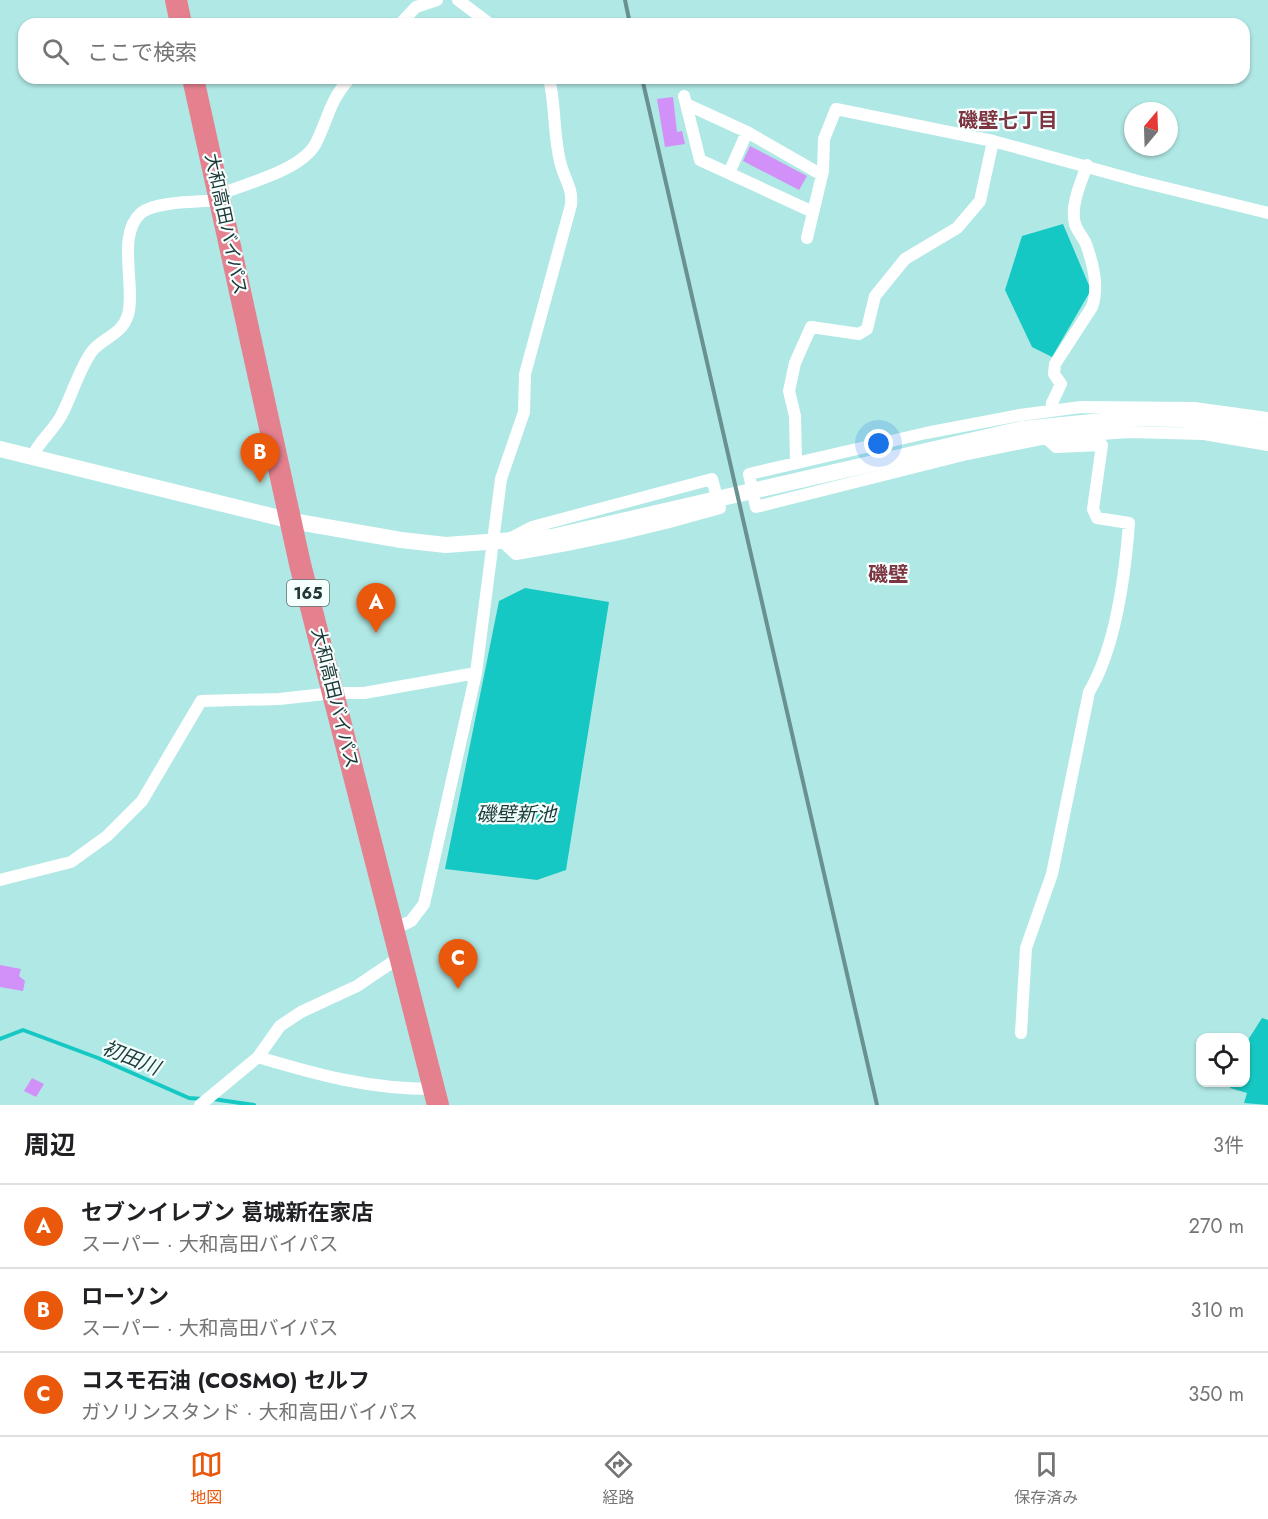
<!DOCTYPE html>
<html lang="ja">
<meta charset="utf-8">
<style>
:root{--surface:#fff;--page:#f2f2f2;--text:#202124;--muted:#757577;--line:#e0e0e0;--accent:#ea580c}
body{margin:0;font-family:Jost,"Noto Sans JP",sans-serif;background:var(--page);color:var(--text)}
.controls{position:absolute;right:18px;bottom:18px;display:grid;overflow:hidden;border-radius:12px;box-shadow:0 2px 4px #0004}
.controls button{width:54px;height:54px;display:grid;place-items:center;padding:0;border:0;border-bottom:2px solid var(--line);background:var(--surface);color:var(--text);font:30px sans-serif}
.compass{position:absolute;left:1124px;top:102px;width:54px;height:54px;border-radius:50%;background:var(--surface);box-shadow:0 2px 4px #0004;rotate:19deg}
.you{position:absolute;left:879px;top:444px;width:21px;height:21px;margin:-15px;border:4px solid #fff;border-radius:50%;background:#1a73e8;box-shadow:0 0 0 9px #1a73e833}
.badge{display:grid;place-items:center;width:39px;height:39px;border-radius:50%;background:var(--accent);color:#fff;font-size:20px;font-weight:700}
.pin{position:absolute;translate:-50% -50px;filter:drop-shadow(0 2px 3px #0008)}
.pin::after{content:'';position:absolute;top:32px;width:21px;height:18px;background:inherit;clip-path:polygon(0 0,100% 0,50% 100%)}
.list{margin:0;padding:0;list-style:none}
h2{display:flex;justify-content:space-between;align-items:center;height:78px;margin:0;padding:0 24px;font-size:26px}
h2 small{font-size:20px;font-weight:400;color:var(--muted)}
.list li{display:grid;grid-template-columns:39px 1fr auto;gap:18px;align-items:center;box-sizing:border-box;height:84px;padding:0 24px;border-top:2px solid var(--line)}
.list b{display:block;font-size:22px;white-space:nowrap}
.list p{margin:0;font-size:20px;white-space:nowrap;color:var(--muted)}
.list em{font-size:20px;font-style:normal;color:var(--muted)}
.icon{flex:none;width:33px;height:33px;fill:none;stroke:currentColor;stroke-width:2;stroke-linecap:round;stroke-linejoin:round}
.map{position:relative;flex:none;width:1268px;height:1105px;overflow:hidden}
.search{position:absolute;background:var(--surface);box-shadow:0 2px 4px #0004;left:18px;right:18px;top:18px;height:66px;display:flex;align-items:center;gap:15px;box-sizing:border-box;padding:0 21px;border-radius:18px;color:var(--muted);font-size:22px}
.sheet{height:330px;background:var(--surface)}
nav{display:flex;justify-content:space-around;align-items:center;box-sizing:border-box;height:84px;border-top:2px solid var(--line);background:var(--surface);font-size:16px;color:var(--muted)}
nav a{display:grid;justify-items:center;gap:3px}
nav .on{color:var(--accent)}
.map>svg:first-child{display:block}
.water{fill:#16c8c3}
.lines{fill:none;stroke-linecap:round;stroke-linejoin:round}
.stream{stroke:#16c8c3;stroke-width:4}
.building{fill:#d191f9}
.street{stroke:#fff;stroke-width:12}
.secondary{stroke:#fff;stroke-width:16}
.highway{stroke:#e5818f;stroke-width:22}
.rail{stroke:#69918f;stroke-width:4}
.labels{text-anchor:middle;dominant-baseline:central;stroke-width:4.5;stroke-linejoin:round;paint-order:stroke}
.shield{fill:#f4fffe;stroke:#607372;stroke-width:1.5}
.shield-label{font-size:16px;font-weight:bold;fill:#203736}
.street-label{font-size:18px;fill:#203736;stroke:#f4fffe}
.neighbourhood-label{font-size:20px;font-weight:bold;fill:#7d3541;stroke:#f4fffe}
.water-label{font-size:20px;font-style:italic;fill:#1c3c3a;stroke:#f4fffe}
</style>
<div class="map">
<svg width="1268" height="1105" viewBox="0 0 1268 1105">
<rect width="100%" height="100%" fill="#b0e8e5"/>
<path class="water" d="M 1063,224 L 1091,290 L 1052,357 L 1032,347 L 1005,290 L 1022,236 Z
M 525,588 L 609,602 L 566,870 L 537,880 L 445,869 L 499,601 Z
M 1262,1018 L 1268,1020 L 1268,1105 L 1244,1103 L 1247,1093 L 1230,1088 L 1231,1083 L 1246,1082 L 1246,1043 Z"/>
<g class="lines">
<path class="stream" d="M 0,1039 L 23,1030 L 98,1058 L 189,1098 L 203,1099
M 213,1099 L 254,1105"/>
</g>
<path class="building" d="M 673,97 L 677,132 L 682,131 L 685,144 L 665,147 L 657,99 Z
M 750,146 L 807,176 L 799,190 L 743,161 Z
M 0,965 L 21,969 L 19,976 L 25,981 L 23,991 L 0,987 Z
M 32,1078 L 44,1084 L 36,1097 L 24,1091 Z"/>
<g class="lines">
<path class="street" d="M 458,0 L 490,24
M 400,24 L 416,7 L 437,0
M 684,96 L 700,160 L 813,212
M 686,104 L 747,132 L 822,175
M 729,173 L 747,132
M 220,194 C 248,183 302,170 316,143 C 329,117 329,101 350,78
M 807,238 L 823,171 L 824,139 L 836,109 L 993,141 L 1138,181 L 1268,213
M 1051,411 L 1052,403 L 1061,384 L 1054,374 L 1055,364 L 1092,307 C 1099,288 1093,263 1086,244 C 1083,237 1077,231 1075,224 C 1070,205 1081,183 1087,165
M 1268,418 L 1194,408 L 1081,407 L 1020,415 L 926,433 L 749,474 L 756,507 L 967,454 L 1046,438 L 1128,432 L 1204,434 L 1268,445
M 32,457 C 39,441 53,431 61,416 C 71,398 80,366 93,350 C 105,337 122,334 128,315 C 136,286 116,235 141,213 C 155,201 202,202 221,200
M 796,462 L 795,416 L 789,391 L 795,363 L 811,327 L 859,334 L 867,329 L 875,296 L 905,259 L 957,228 L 980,201 L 993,141
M 712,479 L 720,508 C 652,528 585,543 516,554 L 503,542 L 532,527 Z
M 0,880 L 71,862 L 107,836 L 142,801 L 201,701 L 279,699 L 334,693 L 364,693 L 476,673
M 394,929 L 411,921 L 424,904 L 476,673 L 501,479 L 524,412 L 525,374 L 571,205 C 573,189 565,180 561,165 C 553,137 556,107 549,78
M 1021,1033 L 1026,948 L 1052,874 L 1089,692 C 1116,647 1125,576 1129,523 L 1097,518 L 1093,509 L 1102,445 L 1056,447 L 1046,438
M 258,1057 L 280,1026 L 301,1012 L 357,986 L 400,957
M 200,1105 L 258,1057 C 318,1075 369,1089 433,1089"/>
<path class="secondary" d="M 0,449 L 292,521 L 401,540 L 446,545 L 552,537 L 1022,429 L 1133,418 L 1180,419 L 1268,432"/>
<path class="highway" d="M 176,0 L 181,24
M 193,78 L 300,564 L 438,1105"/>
<path class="rail" d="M 625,0 L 630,24
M 642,78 L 877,1105"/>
</g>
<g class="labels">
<rect class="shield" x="287" y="580" width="42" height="26" rx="4.5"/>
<g class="shield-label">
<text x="308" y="593">165</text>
</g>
<g class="street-label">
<text transform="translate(226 224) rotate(78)">大和高田バイパス</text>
<text transform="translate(335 698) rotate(76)">大和高田バイパス</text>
</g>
<g class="neighbourhood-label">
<text x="1008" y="120">磯壁七丁目</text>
<text x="888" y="574">磯壁</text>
</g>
<g class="water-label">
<text x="516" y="814">磯壁新池</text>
<text transform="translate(131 1058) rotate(22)">初田川</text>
</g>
</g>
</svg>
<div class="controls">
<button><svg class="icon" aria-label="locate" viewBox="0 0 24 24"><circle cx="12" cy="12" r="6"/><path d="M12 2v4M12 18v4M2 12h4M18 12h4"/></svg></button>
</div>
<svg class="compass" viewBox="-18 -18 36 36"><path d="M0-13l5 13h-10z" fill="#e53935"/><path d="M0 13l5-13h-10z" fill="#757577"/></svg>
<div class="you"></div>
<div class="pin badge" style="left:376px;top:633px">A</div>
<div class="pin badge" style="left:260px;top:483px">B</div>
<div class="pin badge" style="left:458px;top:989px">C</div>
<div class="search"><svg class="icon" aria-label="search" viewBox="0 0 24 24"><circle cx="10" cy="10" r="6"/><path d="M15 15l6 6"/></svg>ここで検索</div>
</div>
<section class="sheet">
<h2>周辺<small>3件</small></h2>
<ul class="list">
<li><span class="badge">A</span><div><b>セブンイレブン 葛城新在家店</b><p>スーパー · 大和高田バイパス</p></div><em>270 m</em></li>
<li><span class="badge">B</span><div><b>ローソン</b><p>スーパー · 大和高田バイパス</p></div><em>310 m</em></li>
<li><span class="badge">C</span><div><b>コスモ石油 (COSMO) セルフ</b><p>ガソリンスタンド · 大和高田バイパス</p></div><em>350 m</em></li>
</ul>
</section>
<nav>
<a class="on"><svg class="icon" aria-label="map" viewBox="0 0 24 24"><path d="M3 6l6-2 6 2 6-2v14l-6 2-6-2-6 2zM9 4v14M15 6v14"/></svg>地図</a>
<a><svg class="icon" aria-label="directions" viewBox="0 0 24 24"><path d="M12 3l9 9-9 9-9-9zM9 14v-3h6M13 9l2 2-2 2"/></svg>経路</a>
<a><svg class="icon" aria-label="saved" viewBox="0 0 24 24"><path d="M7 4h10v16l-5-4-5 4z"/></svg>保存済み</a>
</nav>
